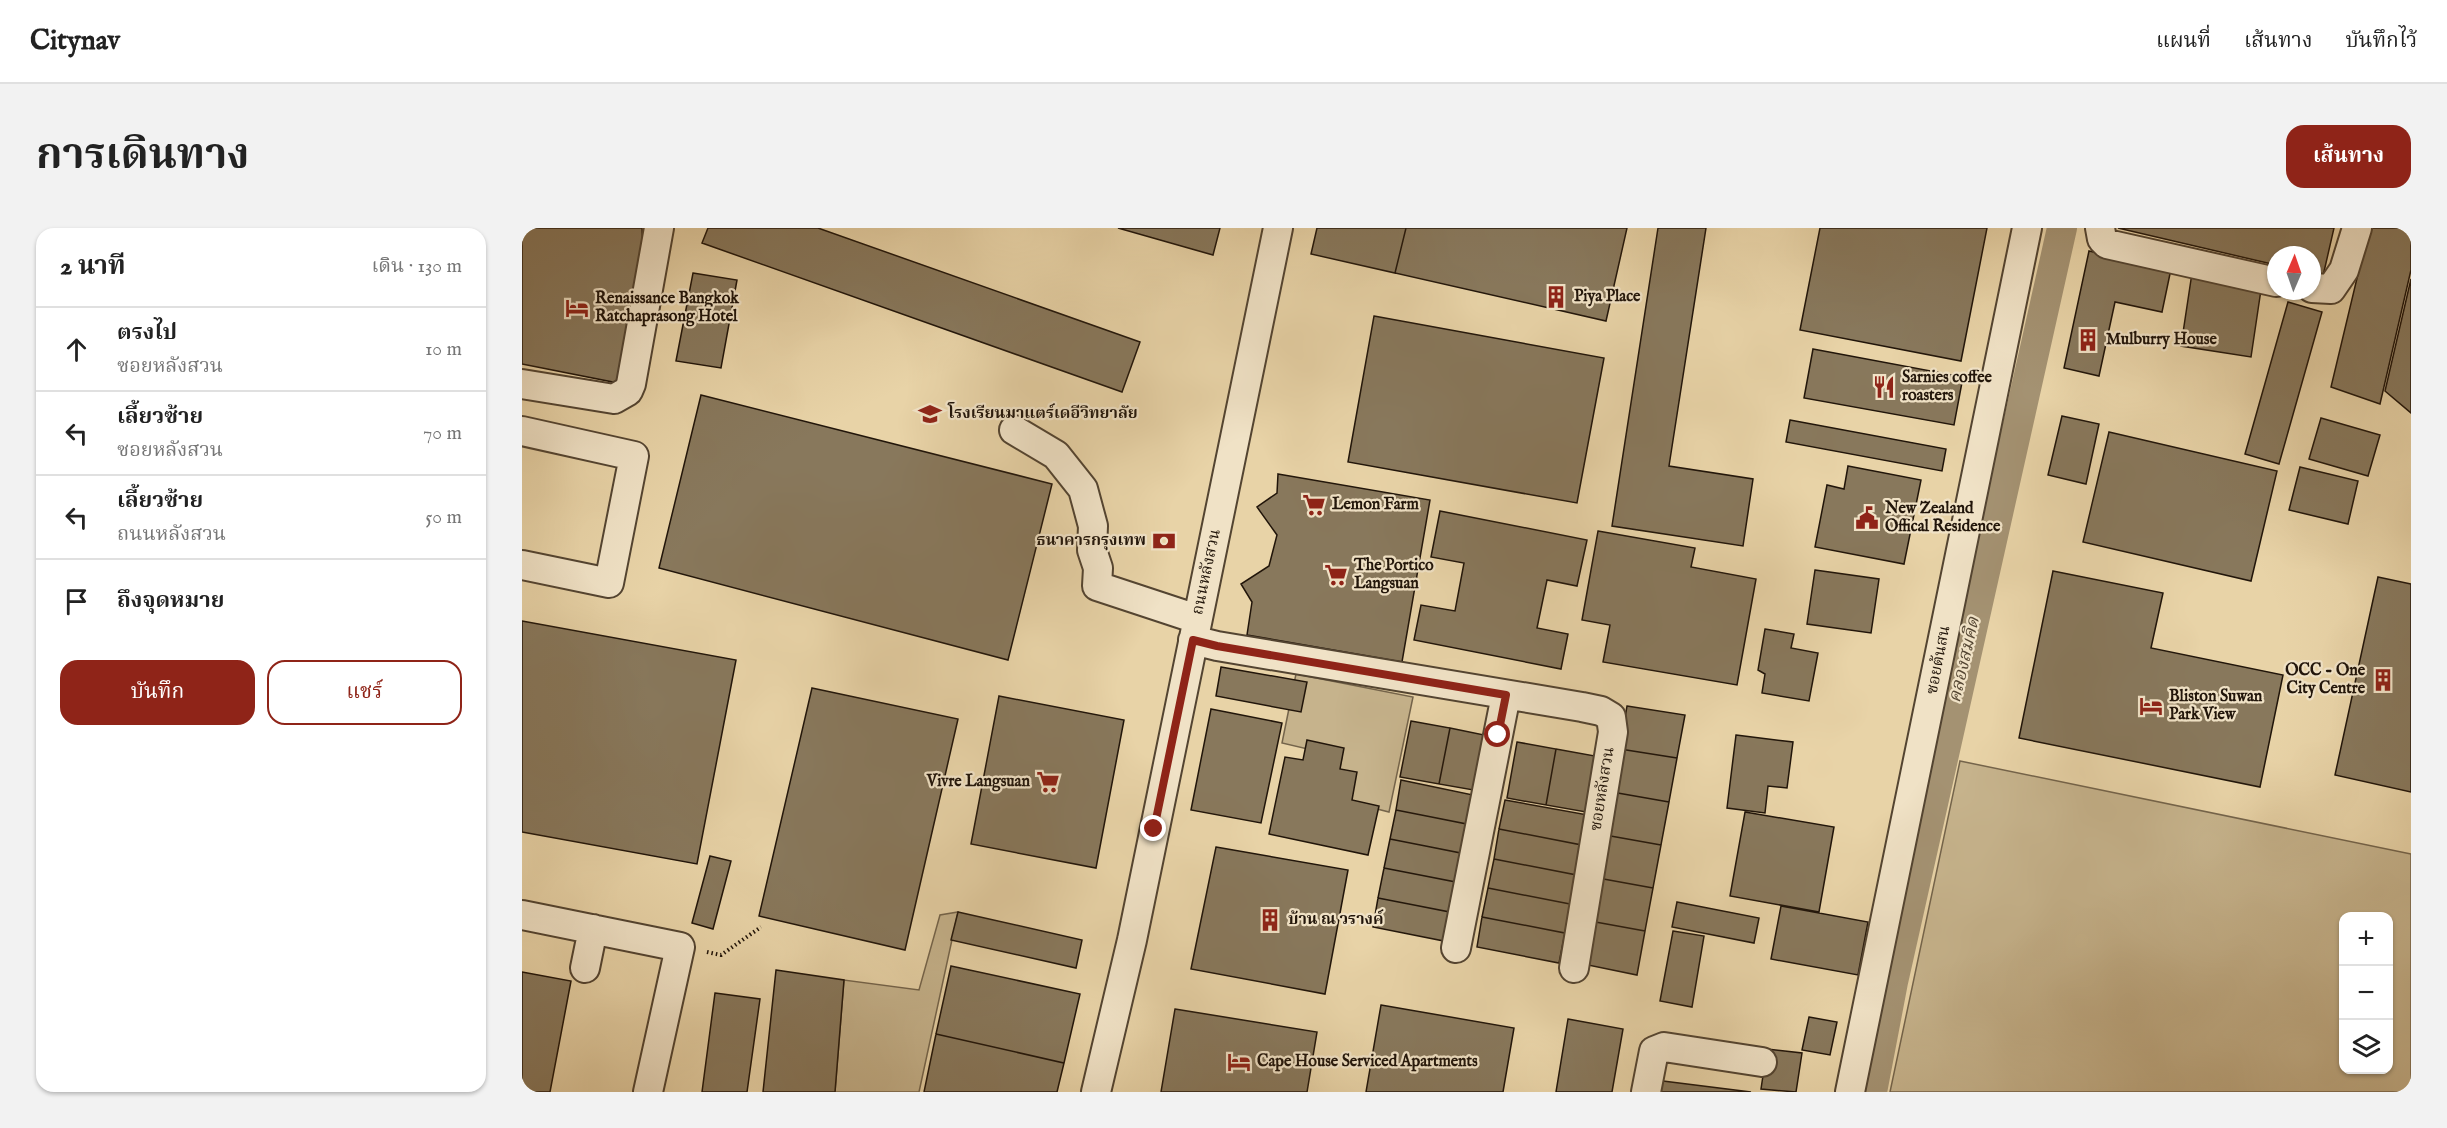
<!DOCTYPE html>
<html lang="th">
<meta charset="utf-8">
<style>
:root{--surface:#fff;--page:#f2f2f2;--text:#222;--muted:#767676;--line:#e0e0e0;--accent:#8f2418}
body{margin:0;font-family:"IM FELL English","Noto Serif Thai",serif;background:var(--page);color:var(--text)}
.controls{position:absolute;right:18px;bottom:18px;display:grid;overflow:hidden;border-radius:12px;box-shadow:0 2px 4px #0004}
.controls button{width:54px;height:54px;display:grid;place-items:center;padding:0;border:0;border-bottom:2px solid var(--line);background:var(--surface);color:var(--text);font:30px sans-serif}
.compass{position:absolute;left:1745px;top:18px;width:54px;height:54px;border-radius:50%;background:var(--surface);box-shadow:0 2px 4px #0004;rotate:2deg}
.stop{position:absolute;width:18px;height:18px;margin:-14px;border:4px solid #8f2418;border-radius:50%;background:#fff}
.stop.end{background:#8f2418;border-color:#fff;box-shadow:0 2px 6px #0008}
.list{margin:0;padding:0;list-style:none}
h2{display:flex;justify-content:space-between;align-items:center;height:78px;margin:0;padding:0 24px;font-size:26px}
h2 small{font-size:20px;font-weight:400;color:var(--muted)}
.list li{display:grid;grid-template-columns:39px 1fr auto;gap:18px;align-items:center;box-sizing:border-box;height:84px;padding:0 24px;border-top:2px solid var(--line)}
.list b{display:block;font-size:22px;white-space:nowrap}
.list p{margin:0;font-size:20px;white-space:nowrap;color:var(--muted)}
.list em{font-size:20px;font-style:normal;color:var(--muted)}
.actions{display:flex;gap:12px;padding:18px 24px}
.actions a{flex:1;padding:14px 0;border:2px solid var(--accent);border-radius:18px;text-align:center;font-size:21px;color:var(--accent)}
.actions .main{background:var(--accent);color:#fff}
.icon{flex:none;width:33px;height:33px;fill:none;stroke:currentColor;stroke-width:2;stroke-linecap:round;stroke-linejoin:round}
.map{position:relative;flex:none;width:1889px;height:864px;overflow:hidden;border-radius:18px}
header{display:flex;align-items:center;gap:36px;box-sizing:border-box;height:84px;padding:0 30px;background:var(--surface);border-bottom:2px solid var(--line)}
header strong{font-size:28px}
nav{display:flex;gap:33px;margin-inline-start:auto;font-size:21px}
.intro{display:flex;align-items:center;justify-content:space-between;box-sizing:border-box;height:144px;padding:0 36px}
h1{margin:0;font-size:42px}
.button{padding:15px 27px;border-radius:18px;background:var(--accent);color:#fff;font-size:21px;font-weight:700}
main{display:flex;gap:36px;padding:0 36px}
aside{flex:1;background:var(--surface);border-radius:18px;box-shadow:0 2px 4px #0004}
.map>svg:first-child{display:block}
.green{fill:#c6b38c;stroke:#74644b;stroke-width:1.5;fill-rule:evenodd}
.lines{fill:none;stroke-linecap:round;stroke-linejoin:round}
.canal{stroke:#a49272;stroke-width:30}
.building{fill:#88785c;stroke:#21150a;stroke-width:1.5}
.minor-casing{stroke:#534431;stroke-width:32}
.path{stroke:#21150a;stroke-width:4;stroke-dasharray:1.5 3;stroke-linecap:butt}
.minor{stroke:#f0e2c6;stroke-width:28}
.route{stroke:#8f2418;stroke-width:8}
.labels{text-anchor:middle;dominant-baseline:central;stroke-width:4.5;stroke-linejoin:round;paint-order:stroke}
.poi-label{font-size:16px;font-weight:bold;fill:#21150a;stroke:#f0e2c6;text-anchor:start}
.street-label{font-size:16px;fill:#21150a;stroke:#f0e2c6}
.water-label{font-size:18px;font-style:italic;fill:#554734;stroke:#f0e2c6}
</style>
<header>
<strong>Citynav</strong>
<nav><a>แผนที่</a><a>เส้นทาง</a><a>บันทึกไว้</a></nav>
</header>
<div class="intro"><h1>การเดินทาง</h1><a class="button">เส้นทาง</a></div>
<main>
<aside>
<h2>2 นาที<small>เดิน · 130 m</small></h2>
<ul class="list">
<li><svg class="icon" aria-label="ahead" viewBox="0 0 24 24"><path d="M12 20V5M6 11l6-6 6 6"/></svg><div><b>ตรงไป</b><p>ซอยหลังสวน</p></div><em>10 m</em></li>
<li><svg class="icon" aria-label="left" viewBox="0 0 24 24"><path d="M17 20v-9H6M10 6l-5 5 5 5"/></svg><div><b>เลี้ยวซ้าย</b><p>ซอยหลังสวน</p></div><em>70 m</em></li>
<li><svg class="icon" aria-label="left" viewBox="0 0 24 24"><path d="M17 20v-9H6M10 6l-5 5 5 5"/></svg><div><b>เลี้ยวซ้าย</b><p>ถนนหลังสวน</p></div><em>50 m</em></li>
<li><svg class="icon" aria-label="arrive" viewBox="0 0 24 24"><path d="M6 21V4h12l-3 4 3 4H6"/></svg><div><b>ถึงจุดหมาย</b></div></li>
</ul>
<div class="actions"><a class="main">บันทึก</a><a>แชร์</a></div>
</aside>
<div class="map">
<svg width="1889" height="864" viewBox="0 0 1889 864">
<rect width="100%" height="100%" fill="#e8d3a7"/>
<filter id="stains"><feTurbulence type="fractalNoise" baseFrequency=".00333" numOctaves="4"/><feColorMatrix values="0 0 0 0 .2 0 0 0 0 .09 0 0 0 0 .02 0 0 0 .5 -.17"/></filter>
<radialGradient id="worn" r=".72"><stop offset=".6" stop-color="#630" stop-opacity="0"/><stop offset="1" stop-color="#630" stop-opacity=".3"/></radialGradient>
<path class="green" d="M 774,446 L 891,469 L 867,584 L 812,570 L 820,529 L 760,515 Z
M 1438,533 L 1889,626 L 1889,864 L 1368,864 ZM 1866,688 L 1866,842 L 1822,842 L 1822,688 Z
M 436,684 L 397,864 L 313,864 L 322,752 L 397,762 L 418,687 Z"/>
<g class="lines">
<path class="canal" d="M 1350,864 L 1371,754 L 1540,0"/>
</g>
<path class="building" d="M 0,0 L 120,0 L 121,24 L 96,155 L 0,136 Z
M 186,0 L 296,0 L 618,114 L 600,164 L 180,15 Z
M 596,0 L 698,0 L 691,27 Z
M 795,0 L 884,0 L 873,45 L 789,26 Z
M 884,0 L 1105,0 L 1084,93 L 873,45 Z
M 1136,0 L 1184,0 L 1147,238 L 1231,251 L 1221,318 L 1090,298 Z
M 1298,0 L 1465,0 L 1439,133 L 1278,102 Z
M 1596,0 L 1812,0 L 1801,48 L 1790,45 L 1790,27 L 1754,27 L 1754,37 Z
M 1847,0 L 1889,0 L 1889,42 L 1858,176 L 1809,159 Z
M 1567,23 L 1649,41 L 1640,84 L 1593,74 L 1577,148 L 1542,140 Z
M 171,45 L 215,52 L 199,140 L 154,133 Z
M 1670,45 L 1740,55 L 1729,129 L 1659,118 Z
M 1889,51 L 1889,185 L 1863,163 Z
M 1766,74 L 1800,84 L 1757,236 L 1723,226 Z
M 852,88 L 1082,130 L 1055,275 L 826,234 Z
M 1291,121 L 1441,149 L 1432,197 L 1282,170 Z
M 179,167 L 530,256 L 486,432 L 137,340 Z
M 1540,188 L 1577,196 L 1564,256 L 1526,247 Z
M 1799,190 L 1858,207 L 1846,248 L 1787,231 Z
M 1268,192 L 1424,221 L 1420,243 L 1264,214 Z
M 1587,204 L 1755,243 L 1729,353 L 1561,314 Z
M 1326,238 L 1399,252 L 1382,336 L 1293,319 L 1305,257 L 1322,261 Z
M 1778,239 L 1836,253 L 1826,296 L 1767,282 Z
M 756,246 L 908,272 L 880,434 L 725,407 L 730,374 L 719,356 L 747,338 L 755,307 L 735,279 L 755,265 Z
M 918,283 L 1065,312 L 1055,358 L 1025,352 L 1015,400 L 1046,406 L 1039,441 L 892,412 L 899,377 L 933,383 L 942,335 L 909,329 Z
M 1076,303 L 1173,320 L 1169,339 L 1234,351 L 1215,457 L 1081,434 L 1088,397 L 1060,392 Z
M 1293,342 L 1357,351 L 1349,405 L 1285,396 Z
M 1531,343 L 1641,365 L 1629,420 L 1761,447 L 1738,559 L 1497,510 Z
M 1856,349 L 1889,356 L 1889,564 L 1813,547 Z
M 0,393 L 214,432 L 175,636 L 0,604 Z
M 1243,401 L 1272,406 L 1269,420 L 1296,425 L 1287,473 L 1240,465 L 1243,446 L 1236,442 Z
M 699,439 L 785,454 L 779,484 L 694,468 Z
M 290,460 L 436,491 L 383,722 L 237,688 Z
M 477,468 L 602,492 L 574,640 L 449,616 Z
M 1105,478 L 1163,487 L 1155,530 L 1098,521 Z
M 689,481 L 760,495 L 739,595 L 669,582 Z
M 889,493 L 928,500 L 917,556 L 878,549 Z
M 928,500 L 967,508 L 957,563 L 917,556 Z
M 1214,507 L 1271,514 L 1265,560 L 1246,558 L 1243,585 L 1205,580 Z
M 785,512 L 822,520 L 818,541 L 835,544 L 830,572 L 857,578 L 846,627 L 747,606 L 763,529 L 781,532 Z
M 995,514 L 1034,521 L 1024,577 L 985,570 Z
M 1034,521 L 1073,528 L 1064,584 L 1024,577 Z
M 1098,521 L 1155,530 L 1147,574 L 1090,564 Z
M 879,552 L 951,567 L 945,596 L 874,582 Z
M 1090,564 L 1147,574 L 1139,617 L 1083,607 Z
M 983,572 L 1066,587 L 1060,617 L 977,601 Z
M 874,582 L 945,596 L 939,625 L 868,611 Z
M 1223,584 L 1312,599 L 1297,684 L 1208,668 Z
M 977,601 L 1060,617 L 1055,647 L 972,631 Z
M 1083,607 L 1139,617 L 1131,660 L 1076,650 Z
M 868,611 L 939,625 L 934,654 L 862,640 Z
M 694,619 L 826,642 L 803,766 L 669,741 Z
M 188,628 L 209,633 L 191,701 L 170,695 Z
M 972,631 L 1055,647 L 1048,676 L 966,660 Z
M 862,640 L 934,654 L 928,684 L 856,670 Z
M 1076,650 L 1131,660 L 1123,703 L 1068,693 Z
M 966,660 L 1048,676 L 1043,705 L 960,689 Z
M 856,670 L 928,684 L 922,713 L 851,699 Z
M 1155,674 L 1237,690 L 1232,715 L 1150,699 Z
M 1259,678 L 1346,694 L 1336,747 L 1249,731 Z
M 436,684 L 560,712 L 554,740 L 429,712 Z
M 960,689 L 1043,705 L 1037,735 L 955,719 Z
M 1068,693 L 1123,703 L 1115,747 L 1061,736 Z
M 1151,703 L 1182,708 L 1170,779 L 1138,773 Z
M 429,738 L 558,766 L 542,835 L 414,806 Z
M 254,742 L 322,752 L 313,864 L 241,864 Z
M 0,744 L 49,753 L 28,864 L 0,864 Z
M 193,765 L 238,771 L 225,864 L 180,864 Z
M 859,777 L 992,800 L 981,864 L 844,864 Z
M 653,781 L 795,804 L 785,864 L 639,864 Z
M 1287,789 L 1315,794 L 1308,827 L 1280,822 Z
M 1046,791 L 1101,801 L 1090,864 L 1034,864 Z
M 414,806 L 542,835 L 535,864 L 402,864 Z
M 1245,821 L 1280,825 L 1274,864 L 1239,861 Z
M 1133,852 L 1229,864 L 1131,864 Z"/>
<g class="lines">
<g class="minor-casing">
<path id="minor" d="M 1578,0 L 1580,11 L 1585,16 L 1754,54
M 1790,60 L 1809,61 L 1822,42 L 1835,0
M 0,156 L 92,171 L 106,163 L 109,156 L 137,0
M 492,202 L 534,227 L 561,261 L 571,298 L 570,322 L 576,340 L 575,358 L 675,391
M 0,203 L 112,228 L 87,355 L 0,337
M 671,412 L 695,418 L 1060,479 L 1079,483 L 1089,489 L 1091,504 L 1052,740
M 0,687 L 158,719 L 126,864
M 934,720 L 984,467
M 63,740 L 71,701
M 574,864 L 610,712 L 756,0
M 1124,864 L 1132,823 L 1142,819 L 1240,834
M 1328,864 L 1505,0"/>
</g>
<path class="path" d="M 185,724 L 199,727 L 239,699"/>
<use href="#minor" class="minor"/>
</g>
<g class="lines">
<path class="route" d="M 632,601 L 671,412 L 695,418 L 984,467 L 976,507"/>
</g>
<defs>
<g id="building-bare" transform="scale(1.8)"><path d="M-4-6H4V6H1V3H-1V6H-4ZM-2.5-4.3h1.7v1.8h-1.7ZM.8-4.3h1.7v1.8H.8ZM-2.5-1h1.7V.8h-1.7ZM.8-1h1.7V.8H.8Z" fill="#8f2418" stroke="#f0e2c6" stroke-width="2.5" paint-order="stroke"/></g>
<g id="hotel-bare" transform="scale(1.8)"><path d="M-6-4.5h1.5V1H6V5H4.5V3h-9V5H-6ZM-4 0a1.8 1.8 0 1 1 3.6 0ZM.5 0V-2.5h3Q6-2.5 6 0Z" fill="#8f2418" stroke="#f0e2c6" stroke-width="2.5" paint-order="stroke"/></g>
<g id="restaurant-bare" transform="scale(1.8)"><path d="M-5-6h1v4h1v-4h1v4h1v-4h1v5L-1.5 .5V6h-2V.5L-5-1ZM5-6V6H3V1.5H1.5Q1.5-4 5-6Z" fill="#8f2418" stroke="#f0e2c6" stroke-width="2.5" paint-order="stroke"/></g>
<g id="school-bare" transform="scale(1.8)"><path d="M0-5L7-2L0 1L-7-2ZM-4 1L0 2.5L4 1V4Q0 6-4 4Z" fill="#8f2418" stroke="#f0e2c6" stroke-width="2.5" paint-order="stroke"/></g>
<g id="supermarket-bare" transform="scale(1.8)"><path d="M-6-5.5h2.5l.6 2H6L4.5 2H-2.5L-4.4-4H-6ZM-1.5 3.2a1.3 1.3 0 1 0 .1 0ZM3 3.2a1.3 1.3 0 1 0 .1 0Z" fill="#8f2418" stroke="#f0e2c6" stroke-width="2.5" paint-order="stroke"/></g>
<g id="civic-bare" transform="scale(1.8)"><path d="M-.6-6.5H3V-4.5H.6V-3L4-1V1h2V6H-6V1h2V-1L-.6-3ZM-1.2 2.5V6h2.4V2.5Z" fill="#8f2418" stroke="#f0e2c6" stroke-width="2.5" paint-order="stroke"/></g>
<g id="bank-bare" transform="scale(1.8)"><path d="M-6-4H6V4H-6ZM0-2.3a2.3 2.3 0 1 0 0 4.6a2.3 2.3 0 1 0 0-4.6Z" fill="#8f2418" stroke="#f0e2c6" stroke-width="2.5" paint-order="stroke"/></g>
</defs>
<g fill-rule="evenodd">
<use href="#building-bare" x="1034" y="69"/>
<use href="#hotel-bare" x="55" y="80"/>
<use href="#building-bare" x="1566" y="112"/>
<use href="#restaurant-bare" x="1362" y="159"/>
<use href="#school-bare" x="408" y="186"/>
<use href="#supermarket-bare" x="792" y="277"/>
<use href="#civic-bare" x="1345" y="290"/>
<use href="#bank-bare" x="642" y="313"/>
<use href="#supermarket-bare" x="814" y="347"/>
<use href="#building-bare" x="1861" y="452"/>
<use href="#hotel-bare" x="1629" y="478"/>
<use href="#supermarket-bare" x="526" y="554"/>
<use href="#building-bare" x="748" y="692"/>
<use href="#hotel-bare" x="717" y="834"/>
</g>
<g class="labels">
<g class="poi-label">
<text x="1052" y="69">Piya Place</text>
<text x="73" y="71">Renaissance Bangkok<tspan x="73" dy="18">Ratchaprasong Hotel</tspan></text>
<text x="1584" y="112">Mulburry House</text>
<text x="1380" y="150">Sarnies coffee<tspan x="1380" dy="18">roasters</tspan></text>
<text x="426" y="186">โรงเรียนมาแตร์เดอีวิทยาลัย</text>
<text x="810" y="277">Lemon Farm</text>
<text x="1363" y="281">New Zealand<tspan x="1363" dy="18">Offical Residence</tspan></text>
<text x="624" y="313" text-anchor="end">ธนาคารกรุงเทพ</text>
<text x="832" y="338">The Portico<tspan x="832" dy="18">Langsuan</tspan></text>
<text x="1843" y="443" text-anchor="end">OCC - One<tspan x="1843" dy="18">City Centre</tspan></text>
<text x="1647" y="469">Bliston Suwan<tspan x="1647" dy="18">Park View</tspan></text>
<text x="508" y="554" text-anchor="end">Vivre Langsuan</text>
<text x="766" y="692">บ้าน ณ วรางค์</text>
<text x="735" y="834">Cape House Serviced Apartments</text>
</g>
<g class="street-label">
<text transform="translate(685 344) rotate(-78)">ถนนหลังสวน</text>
<text transform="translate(1417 432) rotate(-79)">ซอยต้นสน</text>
<text transform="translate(1081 561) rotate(-81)">ซอยหลังสวน</text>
</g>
<g class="water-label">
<text transform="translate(1443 432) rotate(-77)">คลองสมคิด</text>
</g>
</g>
<rect width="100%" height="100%" filter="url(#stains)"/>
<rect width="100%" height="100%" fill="url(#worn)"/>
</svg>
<div class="controls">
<button>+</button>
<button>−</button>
<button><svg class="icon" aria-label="layers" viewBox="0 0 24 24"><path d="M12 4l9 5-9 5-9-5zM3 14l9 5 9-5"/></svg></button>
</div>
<svg class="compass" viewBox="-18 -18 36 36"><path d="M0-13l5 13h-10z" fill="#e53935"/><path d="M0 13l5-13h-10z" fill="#767676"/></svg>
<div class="stop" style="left:976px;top:507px"></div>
<div class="stop end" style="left:632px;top:601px"></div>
</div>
</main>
